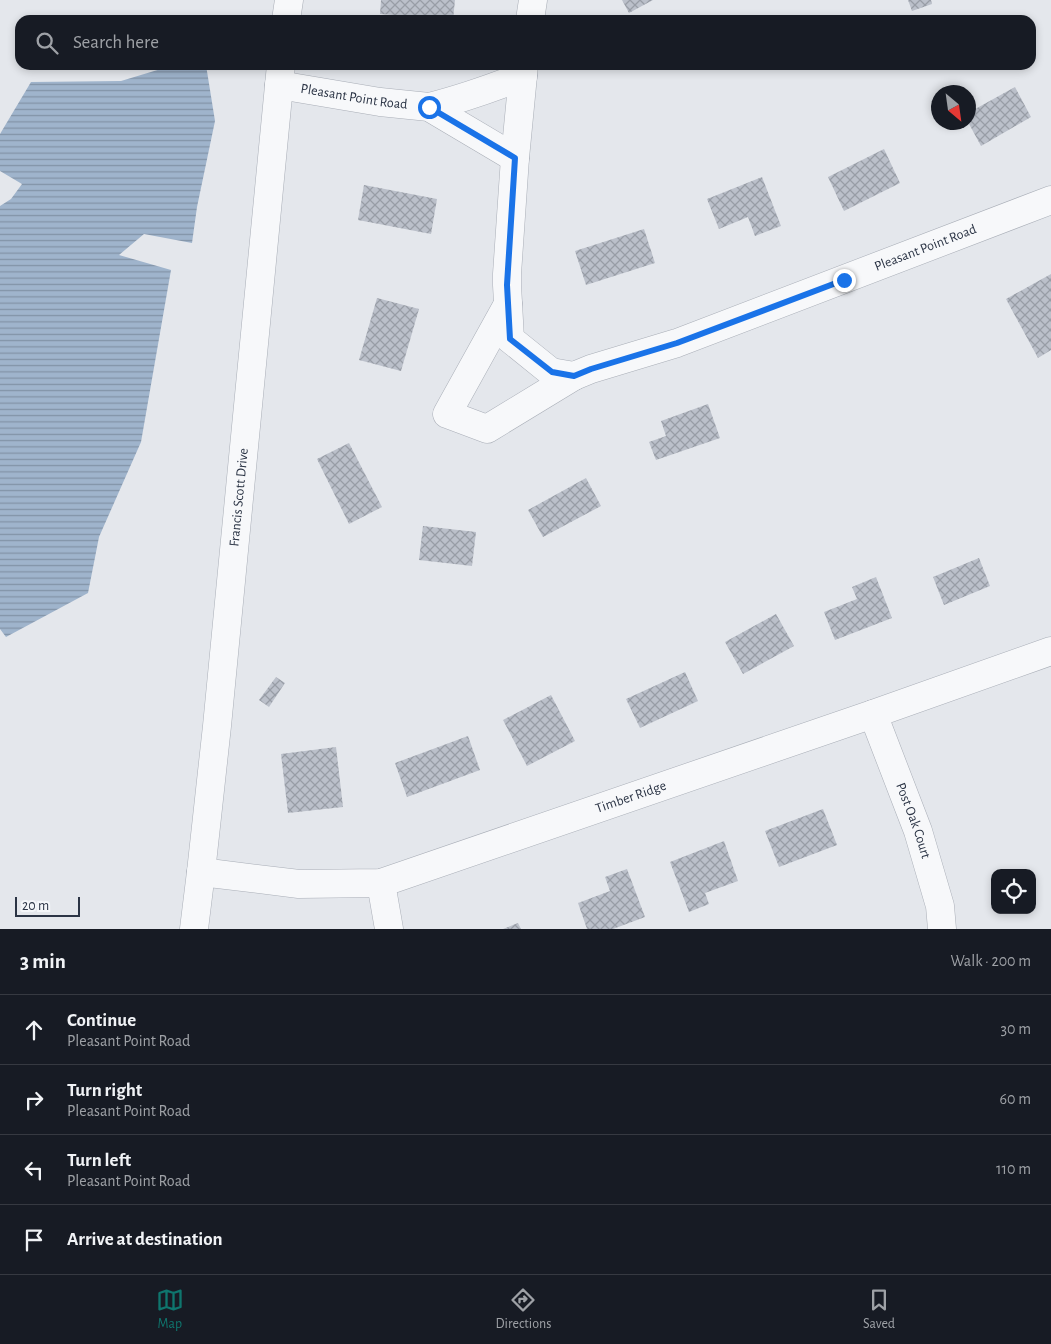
<!DOCTYPE html>
<meta charset="utf-8">
<style>
:root{--surface:#171b24;--page:#242831;--text:#f1f3f6;--muted:#9ea1a6;--line:#363941;--accent:#0f766e}
body{margin:0;font-family:"Alegreya Sans",sans-serif;background:var(--page);color:var(--text)}
.controls{position:absolute;right:15px;bottom:15px;display:grid;overflow:hidden;border-radius:10px;box-shadow:0 2px 8px #0003}
.controls button{width:45px;height:45px;display:grid;place-items:center;padding:0;border:0;border-bottom:1px solid var(--line);background:var(--surface);color:var(--text);font:25px sans-serif}
.compass{position:absolute;left:931px;top:85px;width:45px;height:45px;border-radius:50%;background:var(--surface);box-shadow:0 2px 8px #0003;rotate:151deg}
.scale{position:absolute;left:15px;bottom:12px;width:65px;box-sizing:border-box;padding-left:5px;border:2px solid #2b3445;border-top:0;font-size:14px;line-height:18px;white-space:nowrap;color:#2b3445;-webkit-text-stroke:4px #f4f6f9;paint-order:stroke}
.stop{position:absolute;width:15px;height:15px;margin:-11px;border:4px solid #1a73e8;border-radius:50%;background:#fff}
.stop.end{background:#1a73e8;border-color:#fff;box-shadow:0 1px 5px #0008}
.list{margin:0;padding:0;list-style:none}
h2{display:flex;justify-content:space-between;align-items:center;height:65px;margin:0;padding:0 20px;font-size:21px}
h2 small{font-size:16px;font-weight:400;color:var(--muted)}
.list li{display:grid;grid-template-columns:32px 1fr auto;gap:15px;align-items:center;box-sizing:border-box;height:70px;padding:0 20px;border-top:1px solid var(--line)}
.list b{display:block;font-size:19px;white-space:nowrap}
.list p{margin:0;font-size:16px;white-space:nowrap;color:var(--muted)}
.list em{font-size:16px;font-style:normal;color:var(--muted)}
.icon{flex:none;width:28px;height:28px;fill:none;stroke:currentColor;stroke-width:2;stroke-linecap:round;stroke-linejoin:round}
.map{position:relative;flex:none;width:1051px;height:929px;overflow:hidden}
.search{position:absolute;background:var(--surface);box-shadow:0 2px 8px #0003;left:15px;right:15px;top:15px;height:55px;display:flex;align-items:center;gap:12px;box-sizing:border-box;padding:0 18px;border-radius:15px;color:var(--muted);font-size:19px}
.sheet{height:345px;background:var(--surface)}
nav{display:flex;justify-content:space-around;align-items:center;box-sizing:border-box;height:70px;border-top:1px solid var(--line);background:var(--surface);font-size:14px;color:var(--muted)}
nav a{display:grid;justify-items:center;gap:2px}
nav .on{color:var(--accent)}
.map>svg:first-child{display:block}
.water{fill:url(#water-rules)}
.building{fill:url(#building-cross-hatch)}
.lines{fill:none;stroke-linecap:round;stroke-linejoin:round}
.minor-casing{stroke:#a9aeb7;stroke-width:29}
.minor{stroke:#f7f8fa;stroke-width:28}
.route{stroke:#1a73e8;stroke-width:6}
.labels{text-anchor:middle;dominant-baseline:central;stroke-width:4;stroke-linejoin:round;paint-order:stroke}
.street-label{font-size:14px;fill:#2b3445;stroke:#f4f6f9}
</style>
<div class="map">
<svg width="1051" height="929" viewBox="0 0 1051 929">
<defs>
<pattern id="water-rules" width="6" height="5" patternUnits="userSpaceOnUse" patternTransform="scale(1.25)"><rect width="6" height="5" fill="#9fb4cc"/><path d="M0 2.5h6" fill="none" stroke="#8293a7"/></pattern>
<pattern id="building-cross-hatch" width="8" height="8" patternUnits="userSpaceOnUse" patternTransform="scale(1.25)"><rect width="8" height="8" fill="#bbc0ca"/><path d="M0 0l8 8M0 8l8-8" fill="none" stroke="#989da6"/></pattern>
</defs>
<rect width="100%" height="100%" fill="#e4e7ec"/>
<path class="water" d="M 174,65 L 206,65 L 215,121 L 197,207 L 192,243 L 144,234 L 119,255 L 171,270 L 141,442 L 99,537 L 88,593 L 6,637 L 0,629 L 0,206 L 11,199 L 22,184 L 0,171 L 0,134 L 31,82 L 121,81 Z"/>
<path class="building" d="M 381,0 L 455,0 L 453,20 L 380,14 Z
M 622,0 L 653,0 L 629,13 Z
M 908,0 L 931,0 L 932,4 L 912,11 Z
M 1015,87 L 1031,117 L 981,146 L 968,122 L 968,113 Z
M 884,149 L 900,183 L 844,211 L 828,177 Z
M 762,177 L 781,226 L 755,236 L 748,217 L 719,229 L 707,199 Z
M 364,185 L 437,199 L 431,234 L 358,220 Z
M 644,229 L 655,263 L 586,285 L 575,251 Z
M 1051,274 L 1051,350 L 1038,358 L 1006,299 Z
M 377,298 L 419,309 L 401,371 L 359,360 Z
M 708,404 L 720,438 L 656,460 L 649,442 L 666,436 L 661,421 Z
M 349,443 L 382,507 L 349,524 L 317,459 Z
M 586,478 L 601,506 L 543,537 L 528,510 Z
M 423,526 L 476,532 L 472,566 L 419,560 Z
M 979,558 L 990,586 L 944,605 L 933,577 Z
M 876,577 L 892,618 L 835,640 L 824,612 L 857,599 L 852,587 Z
M 776,614 L 794,646 L 743,674 L 725,642 Z
M 685,672 L 698,701 L 640,728 L 626,699 Z
M 276,677 L 285,683 L 269,707 L 259,700 Z
M 551,695 L 575,741 L 527,766 L 503,720 Z
M 468,736 L 480,770 L 407,797 L 395,763 Z
M 336,747 L 343,807 L 288,813 L 281,754 Z
M 823,809 L 837,845 L 779,867 L 765,831 Z
M 724,841 L 738,881 L 705,893 L 709,904 L 689,912 L 670,862 Z
M 627,869 L 645,917 L 613,929 L 587,929 L 578,903 L 610,891 L 605,877 Z
M 518,923 L 521,929 L 503,929 Z"/>
<g class="lines">
<g class="minor-casing">
<g id="minor">
<path d="M 286,20 L 289,0"/>
<path d="M 530,20 L 533,0"/>
<path id="s1" d="M 524,65 L 515,158 L 507,274 L 507,285 L 510,339 L 551,372 L 574,376 L 591,369 L 677,343 L 1051,200"/>
<path id="s2" d="M 279,85 L 380,102 L 429,107 L 515,158"/>
<path d="M 429,107 C 461,99 492,88 523,76"/>
<path d="M 508,304 L 447,414 L 487,429 L 574,376"/>
<path id="s3" d="M 873,714 L 918,831 L 940,906 L 942,929"/>
<path id="s4" d="M 201,872 L 299,884 L 381,883 L 873,714 L 1051,651"/>
<path d="M 381,883 L 389,929"/>
<path id="s5" d="M 194,929 L 201,872 L 217,726 L 281,65"/>
</g>
</g>
<use href="#minor" class="minor"/>
</g>
<g class="lines">
<path class="route" d="M 429,107 L 515,158 L 507,285 L 510,339 L 552,372 L 574,376 L 591,369 L 677,343 L 844,280"/>
</g>
<g class="labels">
<g class="street-label">
<text stroke="none"><textPath href="#s2" startOffset="76">Pleasant Point Road</textPath></text>
<text stroke="none"><textPath href="#s1" startOffset="725">Pleasant Point Road</textPath></text>
<text stroke="none"><textPath href="#s5" startOffset="434">Francis Scott Drive</textPath></text>
<text stroke="none"><textPath href="#s4" startOffset="445">Timber Ridge</textPath></text>
<text stroke="none"><textPath href="#s3" startOffset="114">Post Oak Court</textPath></text>
</g>
</g>
</svg>
<div class="controls">
<button><svg class="icon" aria-label="locate" viewBox="0 0 24 24"><circle cx="12" cy="12" r="6"/><path d="M12 2v4M12 18v4M2 12h4M18 12h4"/></svg></button>
</div>
<svg class="compass" viewBox="-18 -18 36 36"><path d="M0-13l5 13h-10z" fill="#e53935"/><path d="M0 13l5-13h-10z" fill="#9ea1a6"/></svg>
<div class="scale">20 m</div>
<div class="stop" style="left:429px;top:107px"></div>
<div class="stop end" style="left:844px;top:280px"></div>
<div class="search"><svg class="icon" aria-label="search" viewBox="0 0 24 24"><circle cx="10" cy="10" r="6"/><path d="M15 15l6 6"/></svg>Search here</div>
</div>
<section class="sheet">
<h2>3 min<small>Walk · 200 m</small></h2>
<ul class="list">
<li><svg class="icon" aria-label="ahead" viewBox="0 0 24 24"><path d="M12 20V5M6 11l6-6 6 6"/></svg><div><b>Continue</b><p>Pleasant Point Road</p></div><em>30 m</em></li>
<li><svg class="icon" aria-label="right" viewBox="0 0 24 24"><path d="M7 20v-9h11M14 6l5 5-5 5"/></svg><div><b>Turn right</b><p>Pleasant Point Road</p></div><em>60 m</em></li>
<li><svg class="icon" aria-label="left" viewBox="0 0 24 24"><path d="M17 20v-9H6M10 6l-5 5 5 5"/></svg><div><b>Turn left</b><p>Pleasant Point Road</p></div><em>110 m</em></li>
<li><svg class="icon" aria-label="arrive" viewBox="0 0 24 24"><path d="M6 21V4h12l-3 4 3 4H6"/></svg><div><b>Arrive at destination</b></div></li>
</ul>
</section>
<nav>
<a class="on"><svg class="icon" aria-label="map" viewBox="0 0 24 24"><path d="M3 6l6-2 6 2 6-2v14l-6 2-6-2-6 2zM9 4v14M15 6v14"/></svg>Map</a>
<a><svg class="icon" aria-label="directions" viewBox="0 0 24 24"><path d="M12 3l9 9-9 9-9-9zM9 14v-3h6M13 9l2 2-2 2"/></svg>Directions</a>
<a><svg class="icon" aria-label="saved" viewBox="0 0 24 24"><path d="M7 4h10v16l-5-4-5 4z"/></svg>Saved</a>
</nav>
